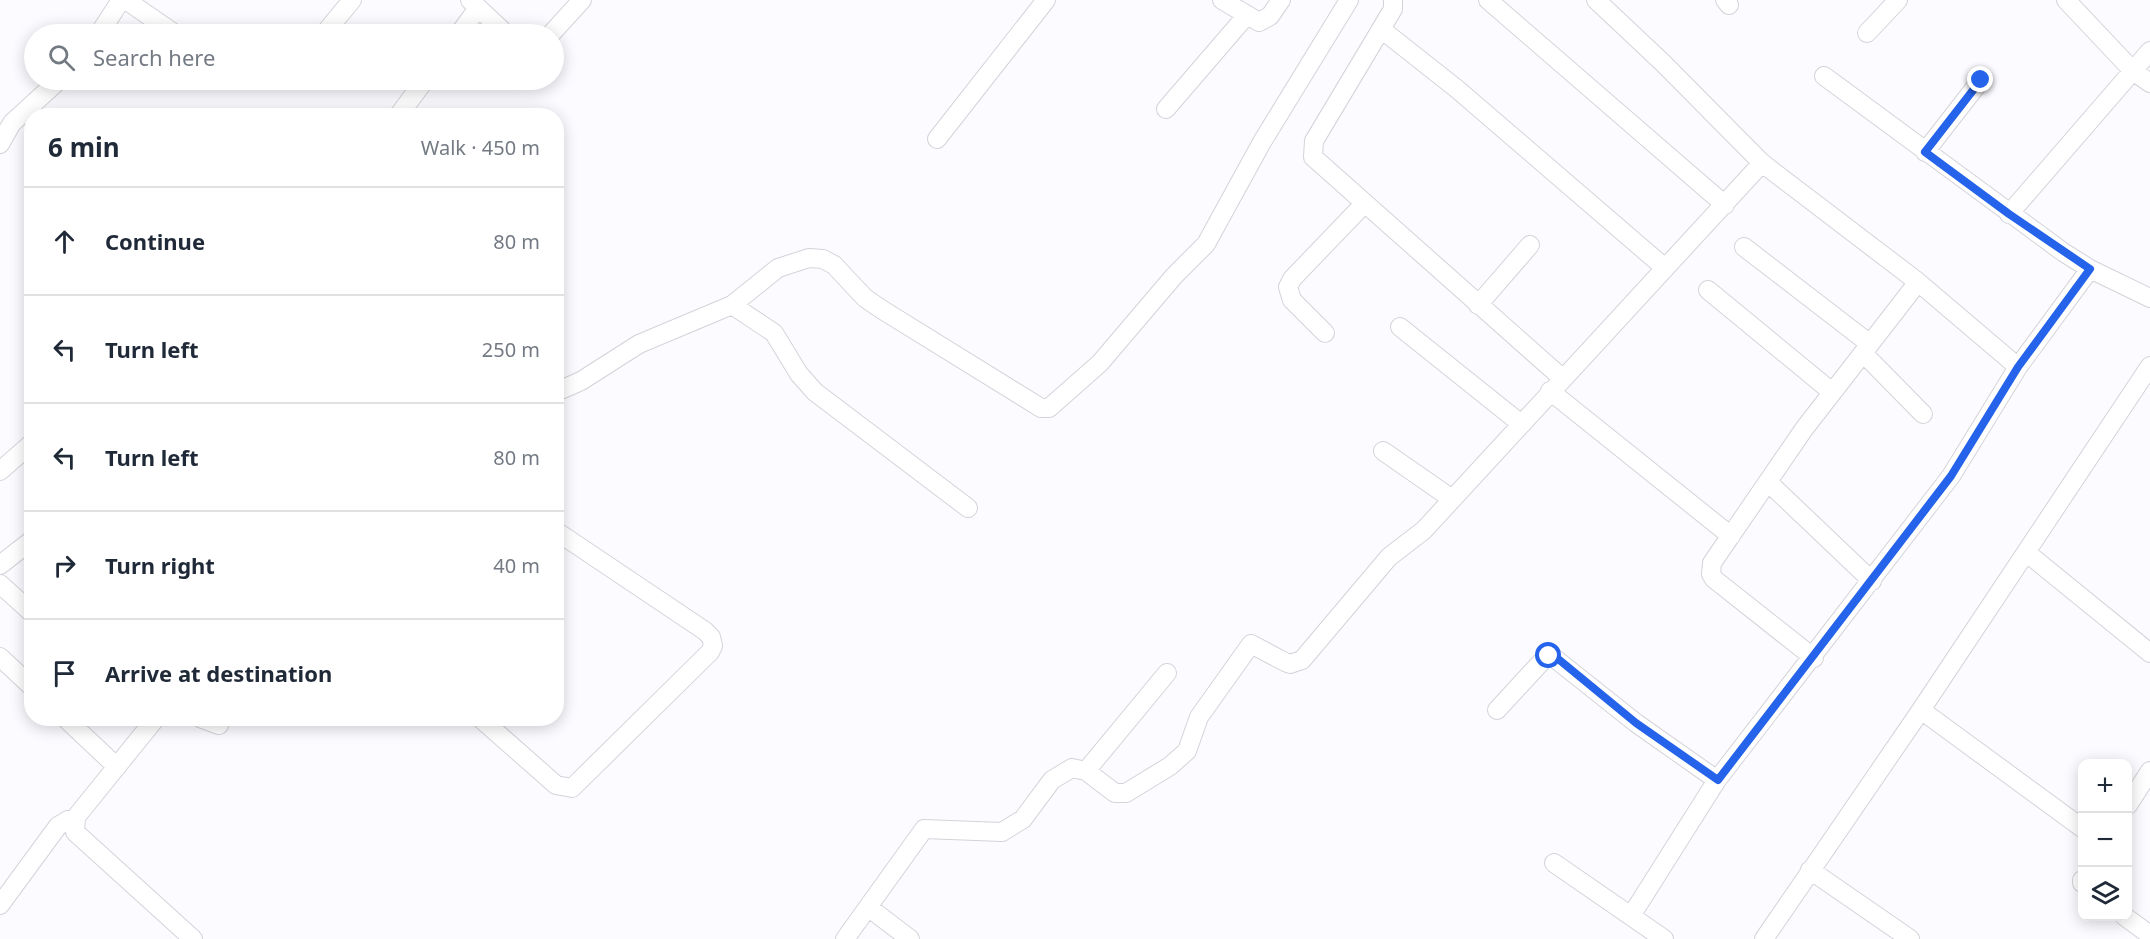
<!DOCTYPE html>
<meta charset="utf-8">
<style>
:root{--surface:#fff;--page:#f6f6f7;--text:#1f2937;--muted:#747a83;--line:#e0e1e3}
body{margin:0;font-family:"Noto Sans",sans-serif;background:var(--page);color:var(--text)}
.controls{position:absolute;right:18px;bottom:18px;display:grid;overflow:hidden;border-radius:12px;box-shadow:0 3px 15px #0003}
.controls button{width:54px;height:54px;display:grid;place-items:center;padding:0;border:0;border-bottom:2px solid var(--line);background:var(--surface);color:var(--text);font:30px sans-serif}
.stop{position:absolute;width:18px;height:18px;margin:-14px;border:4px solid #2563eb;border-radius:50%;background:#fff}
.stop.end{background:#2563eb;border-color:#fff;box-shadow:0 2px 6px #0008}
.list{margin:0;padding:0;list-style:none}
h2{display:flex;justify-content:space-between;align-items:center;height:78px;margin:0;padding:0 24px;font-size:26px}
h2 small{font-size:20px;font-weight:400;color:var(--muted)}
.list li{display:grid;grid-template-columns:39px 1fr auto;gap:18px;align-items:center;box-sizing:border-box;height:108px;padding:0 24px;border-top:2px solid var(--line)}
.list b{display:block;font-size:22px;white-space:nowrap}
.list em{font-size:20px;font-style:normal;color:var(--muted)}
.icon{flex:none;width:33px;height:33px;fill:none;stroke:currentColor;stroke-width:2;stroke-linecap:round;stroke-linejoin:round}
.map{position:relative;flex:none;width:2150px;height:939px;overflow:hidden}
.search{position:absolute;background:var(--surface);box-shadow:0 3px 15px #0003;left:24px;top:24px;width:540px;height:66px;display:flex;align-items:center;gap:15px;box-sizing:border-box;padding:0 21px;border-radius:33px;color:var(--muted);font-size:22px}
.panel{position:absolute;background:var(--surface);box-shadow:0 3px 15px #0003;left:24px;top:108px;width:540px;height:618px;border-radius:24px}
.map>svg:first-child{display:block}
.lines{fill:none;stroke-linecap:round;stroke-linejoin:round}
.minor-casing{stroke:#d4d3d9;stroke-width:20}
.minor{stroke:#fff;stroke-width:18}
.route{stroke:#2563eb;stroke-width:8}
</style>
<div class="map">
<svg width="2150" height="939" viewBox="0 0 2150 939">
<rect width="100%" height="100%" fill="#fcfbff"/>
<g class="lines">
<g class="minor-casing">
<path id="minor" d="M 126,0 L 175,34
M 470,0 L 506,34
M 1222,0 L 1259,22 L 1270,16 L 1281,0
M 1393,0 L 1393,9 L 1314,141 L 1313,157 L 1562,378
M 1488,0 L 1725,205
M 1596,0 L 1663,63 L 1762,163 L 1918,282 L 2018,367
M 1725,0 L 1729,5
M 2066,0 L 2133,71 L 2150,83
M 1381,29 L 1457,89 L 1665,268
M 1867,33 L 1898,0
M 99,34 L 121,0
M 324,34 L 352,0
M 459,34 L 478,8
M 551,34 L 582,0
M 1824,76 L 2063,252 L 2090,269 L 2150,298
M 1166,109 L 1246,16
M 398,116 L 425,80
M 937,139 L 1046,0
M 0,144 L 12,123 L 59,80
M 1925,152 L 1981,80
M 2009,214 L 2150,51
M 1744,247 L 1870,344
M 1708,290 L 1832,392
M 732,305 L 774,333 L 799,374 L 815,392 L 968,508
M 1478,305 L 1530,245
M 1400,327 L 1520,423
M 1325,333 L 1292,300 L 1288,287 L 1292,279 L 1364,204
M 1863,353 L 1923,414
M 1550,391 L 1731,536
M 556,392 L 581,381 L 639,344 L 732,305 L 778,268 L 809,258 L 823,259 L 834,265 L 865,298 L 881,309 L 1041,408 L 1049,408 L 1100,363 L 1174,276 L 1206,244 L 1262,142 L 1349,0
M 1383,451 L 1452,499
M 0,471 L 32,443
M 1769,483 L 1872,581
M 2027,553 L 2150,653
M 0,565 L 32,540
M 0,584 L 32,613
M 0,657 L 32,687
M 1814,658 L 1714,579 L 1711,574 L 1712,563 L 1804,429 L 1918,282
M 1497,710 L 1545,658 L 1553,657 L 1636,723 L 1717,780
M 1921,710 L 2082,828
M 65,718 L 117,767
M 156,718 L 76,817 L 75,832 L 193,939
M 200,718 L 219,725
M 480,718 L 556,785 L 572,788 L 710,652 L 713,646 L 711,637 L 705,631 L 556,531
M 1086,771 L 1167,673
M 2128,805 L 2150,771
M 1554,863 L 1664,939
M 1810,870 L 1910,939
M 2082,880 L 2082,883
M 0,905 L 58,826 L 68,820
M 868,907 L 910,939
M 1631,916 L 1717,780 L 1951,476 L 2018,367 L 2090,269
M 2124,916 L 2150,935
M 845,939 L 924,829 L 1002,832 L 1023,819 L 1052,780 L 1072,768 L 1086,771 L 1115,793 L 1126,793 L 1170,766 L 1187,751 L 1199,717 L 1251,644 L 1285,662 L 1290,664 L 1302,660 L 1389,557 L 1424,530 L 1762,163
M 1764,939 L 1921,710 L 2150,366"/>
</g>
<use href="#minor" class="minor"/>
</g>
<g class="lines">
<path class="route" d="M 1549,656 L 1557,658 L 1636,723 L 1718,780 L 1951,476 L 2018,367 L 2090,269 L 2009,214 L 1925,152 L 1981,80"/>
</g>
</svg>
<div class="controls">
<button>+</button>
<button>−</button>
<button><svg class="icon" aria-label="layers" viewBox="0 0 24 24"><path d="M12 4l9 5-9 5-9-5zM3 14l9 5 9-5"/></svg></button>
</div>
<div class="stop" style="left:1549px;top:656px"></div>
<div class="stop end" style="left:1981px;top:80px"></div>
<div class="search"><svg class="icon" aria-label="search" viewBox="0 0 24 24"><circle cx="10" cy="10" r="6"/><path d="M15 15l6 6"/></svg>Search here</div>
<section class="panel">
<h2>6 min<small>Walk · 450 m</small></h2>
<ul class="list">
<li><svg class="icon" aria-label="ahead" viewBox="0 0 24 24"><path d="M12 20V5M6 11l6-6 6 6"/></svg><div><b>Continue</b></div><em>80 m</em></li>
<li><svg class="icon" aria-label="left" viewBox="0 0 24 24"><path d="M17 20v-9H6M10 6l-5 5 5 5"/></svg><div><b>Turn left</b></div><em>250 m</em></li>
<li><svg class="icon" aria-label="left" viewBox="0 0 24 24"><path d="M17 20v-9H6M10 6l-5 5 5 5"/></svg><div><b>Turn left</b></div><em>80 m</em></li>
<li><svg class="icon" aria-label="right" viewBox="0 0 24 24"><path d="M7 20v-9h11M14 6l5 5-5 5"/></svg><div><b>Turn right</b></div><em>40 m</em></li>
<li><svg class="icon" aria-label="arrive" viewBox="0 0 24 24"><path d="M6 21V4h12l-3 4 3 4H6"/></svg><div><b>Arrive at destination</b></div></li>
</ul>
</section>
</div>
